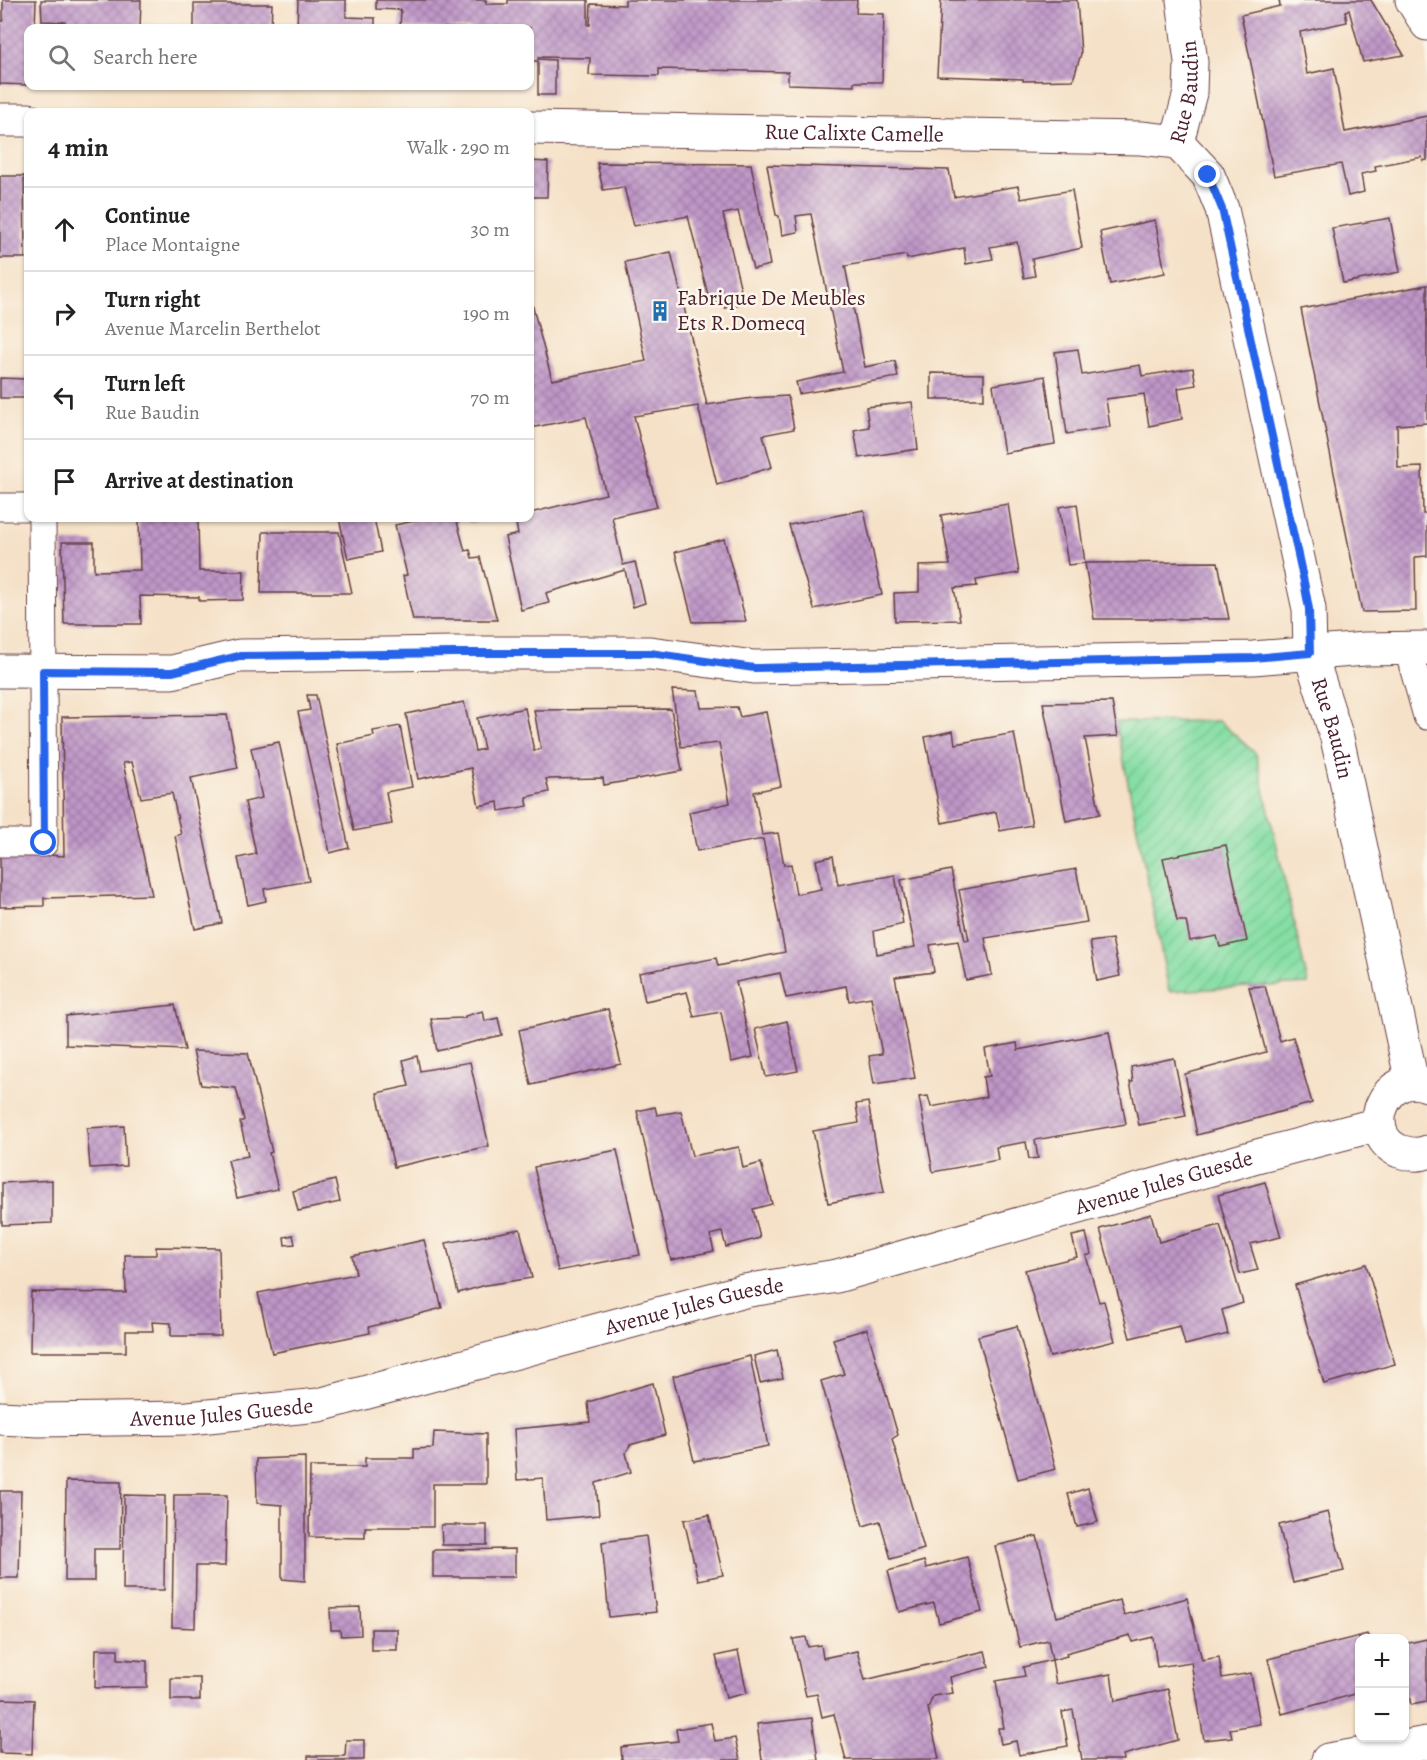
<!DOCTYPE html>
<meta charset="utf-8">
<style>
:root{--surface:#fff;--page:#f6f6f6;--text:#222;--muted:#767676;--line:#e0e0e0}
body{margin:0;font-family:Alegreya,serif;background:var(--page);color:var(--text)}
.controls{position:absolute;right:18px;bottom:18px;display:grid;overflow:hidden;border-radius:12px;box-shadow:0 2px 4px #0004}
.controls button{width:54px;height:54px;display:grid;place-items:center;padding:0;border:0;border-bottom:2px solid var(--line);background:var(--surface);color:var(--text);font:30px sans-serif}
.stop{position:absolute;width:18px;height:18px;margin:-14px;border:4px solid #2563eb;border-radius:50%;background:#fff}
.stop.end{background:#2563eb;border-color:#fff;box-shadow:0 2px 6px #0008}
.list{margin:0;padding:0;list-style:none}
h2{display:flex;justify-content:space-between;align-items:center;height:78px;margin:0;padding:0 24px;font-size:26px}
h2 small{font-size:20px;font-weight:400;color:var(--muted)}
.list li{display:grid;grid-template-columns:39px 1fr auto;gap:18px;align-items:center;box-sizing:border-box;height:84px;padding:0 24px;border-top:2px solid var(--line)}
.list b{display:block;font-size:22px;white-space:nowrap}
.list p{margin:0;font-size:20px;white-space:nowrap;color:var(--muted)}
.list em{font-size:20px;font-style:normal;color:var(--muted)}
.icon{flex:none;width:33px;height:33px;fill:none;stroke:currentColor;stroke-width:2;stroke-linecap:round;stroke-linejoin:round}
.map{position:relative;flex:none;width:1427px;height:1760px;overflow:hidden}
.search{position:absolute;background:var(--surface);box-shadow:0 2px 4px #0004;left:24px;top:24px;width:510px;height:66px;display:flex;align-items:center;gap:15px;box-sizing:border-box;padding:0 21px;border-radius:12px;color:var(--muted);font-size:22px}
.panel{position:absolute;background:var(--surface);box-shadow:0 2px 4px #0004;left:24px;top:108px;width:510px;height:414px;border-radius:12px}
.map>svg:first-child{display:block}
.garden{fill:url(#garden-furrows);stroke:#687e68;stroke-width:1.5}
.building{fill:url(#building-cross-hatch)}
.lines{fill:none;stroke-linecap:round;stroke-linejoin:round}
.lane-casing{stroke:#643c42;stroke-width:29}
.street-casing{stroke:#643c42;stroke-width:35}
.lane{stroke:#fff;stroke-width:27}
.street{stroke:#fff;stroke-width:33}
.route{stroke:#2563eb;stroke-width:8}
.labels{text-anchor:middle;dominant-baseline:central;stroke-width:5;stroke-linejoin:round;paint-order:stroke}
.street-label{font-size:22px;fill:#4a1f2b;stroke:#fbf7ec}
.poi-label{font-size:22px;fill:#4a1f2b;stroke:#fbf7ec;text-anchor:start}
</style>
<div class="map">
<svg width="1427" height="1760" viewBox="0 0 1427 1760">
<defs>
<pattern id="garden-furrows" width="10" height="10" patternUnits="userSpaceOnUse" patternTransform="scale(1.5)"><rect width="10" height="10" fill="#85dea4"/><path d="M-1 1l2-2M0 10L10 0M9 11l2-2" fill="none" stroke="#74be8d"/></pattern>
<pattern id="building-cross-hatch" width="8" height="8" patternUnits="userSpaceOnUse" patternTransform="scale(1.5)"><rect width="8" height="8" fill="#bf97c8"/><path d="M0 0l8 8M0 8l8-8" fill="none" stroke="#9d7ba3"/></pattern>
</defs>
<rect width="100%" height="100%" fill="#fbf7ec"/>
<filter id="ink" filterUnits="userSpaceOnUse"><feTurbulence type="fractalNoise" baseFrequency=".0167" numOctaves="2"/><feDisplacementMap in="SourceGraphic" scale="12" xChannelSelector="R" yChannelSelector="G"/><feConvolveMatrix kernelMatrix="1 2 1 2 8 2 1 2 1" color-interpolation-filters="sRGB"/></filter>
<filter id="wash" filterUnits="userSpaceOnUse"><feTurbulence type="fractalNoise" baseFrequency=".008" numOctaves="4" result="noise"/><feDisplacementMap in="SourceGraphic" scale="24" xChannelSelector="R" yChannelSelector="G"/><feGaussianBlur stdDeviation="1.35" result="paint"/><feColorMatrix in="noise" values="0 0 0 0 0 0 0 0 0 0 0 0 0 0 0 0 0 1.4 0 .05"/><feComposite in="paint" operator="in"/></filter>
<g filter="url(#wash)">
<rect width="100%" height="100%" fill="#f5e1c7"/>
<path class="garden" d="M 1219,721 L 1256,754 L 1308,984 L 1169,991 L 1116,722 Z"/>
<g id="blocks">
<path class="building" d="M 3,0 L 36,0 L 35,28 L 28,28 L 28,85 L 0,84 L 0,21 L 3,21 Z
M 41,0 L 141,0 L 140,28 L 65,28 L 65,22 L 42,21 Z
M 298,0 L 346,0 L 346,17 L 375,18 L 375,28 L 297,28 Z
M 376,0 L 486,0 L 486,4 L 508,4 L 508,0 L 588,0 L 588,25 L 590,25 L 591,4 L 625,5 L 625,0 L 857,0 L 856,13 L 884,14 L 882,82 L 854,82 L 854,86 L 788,84 L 788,72 L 659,69 L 659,76 L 589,75 L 590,58 L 539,57 L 538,59 L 555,60 L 555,95 L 538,95 L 538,61 L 530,61 L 530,28 L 400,28 L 401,10 L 376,9 Z
M 941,0 L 1077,0 L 1081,54 L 1073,80 L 1023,81 L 1023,79 L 937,76 Z
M 1279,0 L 1371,0 L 1404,55 L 1363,62 L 1349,10 L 1345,11 L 1347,22 L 1300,32 L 1307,74 L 1334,68 L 1345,132 L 1427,116 L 1427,160 L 1423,161 L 1422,157 L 1375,166 L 1376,171 L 1361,174 L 1364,192 L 1348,196 L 1341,164 L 1274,176 L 1241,15 L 1280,6 Z
M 194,4 L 272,4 L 271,28 L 194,28 Z
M 530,161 L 548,162 L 547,197 L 530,197 Z
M 597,163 L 751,164 L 770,265 L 753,269 L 738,211 L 723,214 L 744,303 L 725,308 L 723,300 L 710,303 L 688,216 L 634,226 L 624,187 L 603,190 Z
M 767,165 L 949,170 L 954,197 L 1018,186 L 1021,199 L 1072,190 L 1082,248 L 1032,259 L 1035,276 L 1024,278 L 1017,242 L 990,247 L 993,259 L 966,264 L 964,248 L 907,259 L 906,255 L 845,266 L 865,367 L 895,361 L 898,377 L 799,394 L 796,382 L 843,372 L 811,214 L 796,216 L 798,232 L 782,235 L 779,216 L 776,215 Z
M 0,176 L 24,176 L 25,258 L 0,258 Z
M 1390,218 L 1400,272 L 1343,283 L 1332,228 Z
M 1155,220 L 1165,273 L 1110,284 L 1100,232 Z
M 671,252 L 707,405 L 752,398 L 788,396 L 794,429 L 763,435 L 772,467 L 717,485 L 698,406 L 634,416 L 657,507 L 612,517 L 623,565 L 635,562 L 645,603 L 633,607 L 625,570 L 546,593 L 549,603 L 521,610 L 505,537 L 518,534 L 515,518 L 530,518 L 530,513 L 606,494 L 586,417 L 530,428 L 530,296 L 552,380 L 646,361 L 625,262 Z
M 1427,285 L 1427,423 L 1397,425 L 1398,468 L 1422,467 L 1423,514 L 1427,514 L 1427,556 L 1415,557 L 1416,611 L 1362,612 L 1301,309 Z
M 1078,349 L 1082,375 L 1140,365 L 1142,376 L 1193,368 L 1196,385 L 1178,388 L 1182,419 L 1149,426 L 1144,394 L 1106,399 L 1110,427 L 1067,434 L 1055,352 Z
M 931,373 L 984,374 L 984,399 L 931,399 Z
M 26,376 L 28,376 L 28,398 L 0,398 L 0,378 L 26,379 Z
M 1045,376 L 1055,444 L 1004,453 L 993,385 Z
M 912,402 L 918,449 L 859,458 L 854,430 L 869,427 L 866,407 Z
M 1008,504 L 1019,573 L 976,580 L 977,586 L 954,588 L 960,620 L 895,621 L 894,593 L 919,592 L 919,566 L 950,565 L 941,515 Z
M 1077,504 L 1085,563 L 1068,565 L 1059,507 Z
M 864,510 L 882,595 L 814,609 L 789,525 Z
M 139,518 L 198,518 L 199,571 L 244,571 L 243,600 L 199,601 L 199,597 L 140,596 L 141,624 L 64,624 L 62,542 L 94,542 L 94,571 L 140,570 Z
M 339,518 L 374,518 L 381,552 L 348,559 Z
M 428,518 L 456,518 L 465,551 L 470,550 L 472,558 L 480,557 L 497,620 L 413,620 L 403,576 L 407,575 L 395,525 Z
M 469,518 L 492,518 L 470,523 Z
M 263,532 L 339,532 L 352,593 L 261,593 Z
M 724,539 L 746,621 L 693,622 L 675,552 Z
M 1218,562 L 1229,619 L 1094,619 L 1085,563 Z
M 672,690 L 698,691 L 701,708 L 737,707 L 740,717 L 766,712 L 781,786 L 754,792 L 762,835 L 778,833 L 784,865 L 791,864 L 796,894 L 821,889 L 816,860 L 833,856 L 838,885 L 895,875 L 903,924 L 874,931 L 877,954 L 915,947 L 901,880 L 951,870 L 965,941 L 969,940 L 959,890 L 1076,869 L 1087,922 L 985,938 L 992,975 L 966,980 L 958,941 L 930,945 L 934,972 L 895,977 L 915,1078 L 874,1084 L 869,1056 L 882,1054 L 871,997 L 849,1001 L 846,986 L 786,998 L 780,973 L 736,982 L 753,1057 L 731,1062 L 721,1012 L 694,1017 L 687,992 L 645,1001 L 639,973 L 716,958 L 718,966 L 785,952 L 763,839 L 697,851 L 689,812 L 730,803 L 719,743 L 681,747 Z
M 307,695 L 316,695 L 349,848 L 330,853 L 298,712 L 310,710 Z
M 464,702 L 475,751 L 484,749 L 477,718 L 525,708 L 534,751 L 541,749 L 534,710 L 671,709 L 682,771 L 604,785 L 603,778 L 546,779 L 549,792 L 526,797 L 528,806 L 499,811 L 498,802 L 479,806 L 471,768 L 418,779 L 406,714 Z
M 1112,702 L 1118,736 L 1085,738 L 1100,814 L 1066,821 L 1043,703 Z
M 227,715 L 238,768 L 191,778 L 222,923 L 195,929 L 175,836 L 181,834 L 172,793 L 141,798 L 132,762 L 123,763 L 152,895 L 44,898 L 44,906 L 0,907 L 0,855 L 48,853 L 48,855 L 64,856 L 62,717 Z
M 400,726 L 412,787 L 386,792 L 392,824 L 354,831 L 337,744 L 374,736 L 373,731 Z
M 953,731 L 955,744 L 1014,733 L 1032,825 L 1000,831 L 996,812 L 942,823 L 925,737 Z
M 279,742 L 309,881 L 264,889 L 266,901 L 248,905 L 238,858 L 256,854 L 245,802 L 262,798 L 251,748 Z
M 1226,845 L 1247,941 L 1220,947 L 1217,936 L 1190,941 L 1186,921 L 1177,921 L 1163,858 Z
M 1112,939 L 1120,976 L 1097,981 L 1090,942 Z
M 1265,986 L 1280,1041 L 1293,1037 L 1312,1103 L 1197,1135 L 1185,1074 L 1266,1052 L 1249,987 Z
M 175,1005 L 185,1050 L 66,1045 L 66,1016 Z
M 608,1009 L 621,1064 L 531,1085 L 519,1030 Z
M 483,1011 L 485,1021 L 498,1018 L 502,1035 L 437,1051 L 431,1019 L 465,1018 L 465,1016 Z
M 787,1021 L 798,1071 L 766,1077 L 755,1029 Z
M 1109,1032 L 1126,1124 L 1035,1140 L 1038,1158 L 1029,1159 L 1026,1142 L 996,1147 L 998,1160 L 933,1172 L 919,1097 L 928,1096 L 931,1107 L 986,1097 L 983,1077 L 990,1076 L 985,1049 L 1017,1043 L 1018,1050 Z
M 193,1051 L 248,1053 L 272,1152 L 269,1153 L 278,1189 L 237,1198 L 228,1160 L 248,1156 L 240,1122 L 244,1120 L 236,1088 L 201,1085 Z
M 417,1056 L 420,1071 L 470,1062 L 489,1146 L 394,1167 L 377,1093 L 409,1086 L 403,1060 Z
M 1174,1058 L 1186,1116 L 1139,1125 L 1130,1082 L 1133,1082 L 1131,1067 Z
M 868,1102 L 884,1192 L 828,1203 L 813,1131 L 859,1123 L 856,1104 Z
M 655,1107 L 657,1115 L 681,1111 L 692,1156 L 739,1147 L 743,1168 L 761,1163 L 772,1204 L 753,1209 L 760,1238 L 726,1247 L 722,1232 L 710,1235 L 714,1251 L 671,1260 L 637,1111 Z
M 124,1126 L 126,1166 L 90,1168 L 87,1128 Z
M 617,1150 L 640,1255 L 558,1271 L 534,1167 Z
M 52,1180 L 52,1223 L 2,1225 L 2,1183 Z
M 335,1180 L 340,1202 L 298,1211 L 293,1191 Z
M 1265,1182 L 1281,1237 L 1250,1244 L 1258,1270 L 1240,1274 L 1218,1195 Z
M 1151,1214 L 1159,1242 L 1220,1225 L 1243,1303 L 1222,1310 L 1228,1334 L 1185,1345 L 1180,1326 L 1130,1338 L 1100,1229 Z
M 520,1229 L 532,1278 L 486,1285 L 458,1293 L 446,1243 Z
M 1086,1233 L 1091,1254 L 1086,1256 L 1099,1302 L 1104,1301 L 1115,1341 L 1050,1357 L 1025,1270 L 1077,1257 L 1072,1236 Z
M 293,1235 L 295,1244 L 285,1245 L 284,1237 Z
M 424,1240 L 442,1308 L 369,1327 L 370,1333 L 272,1353 L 258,1293 L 356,1274 L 352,1256 Z
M 156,1247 L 219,1248 L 221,1336 L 171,1336 L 171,1323 L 152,1322 L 153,1331 L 126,1331 L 126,1352 L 30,1352 L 31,1292 L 126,1293 L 125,1255 L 156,1255 Z
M 1366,1264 L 1395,1364 L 1324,1384 L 1295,1285 Z
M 1017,1326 L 1056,1469 L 1018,1479 L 978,1336 Z
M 867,1329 L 898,1435 L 892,1439 L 924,1549 L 891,1559 L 880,1521 L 863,1526 L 821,1381 L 844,1374 L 833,1339 Z
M 777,1350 L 783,1378 L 760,1383 L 754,1356 Z
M 750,1356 L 768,1446 L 694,1461 L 673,1376 Z
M 653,1383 L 665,1435 L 630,1445 L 626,1453 L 631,1472 L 596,1483 L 599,1515 L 546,1520 L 543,1478 L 517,1480 L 514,1429 L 590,1422 L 588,1402 Z
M 434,1432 L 486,1434 L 486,1484 L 433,1484 L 433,1527 L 365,1527 L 365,1538 L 309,1537 L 310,1467 L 365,1467 L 365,1458 L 414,1458 L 414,1449 L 433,1448 Z
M 305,1457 L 305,1581 L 282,1579 L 282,1505 L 257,1503 L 256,1459 Z
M 66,1481 L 121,1482 L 120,1549 L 94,1549 L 94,1581 L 65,1581 Z
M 1088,1488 L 1098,1522 L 1077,1527 L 1068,1494 Z
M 0,1491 L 21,1491 L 19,1578 L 0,1578 Z
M 124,1495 L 165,1496 L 164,1590 L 123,1590 Z
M 174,1495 L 227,1495 L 225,1566 L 196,1566 L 195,1628 L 172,1627 Z
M 1328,1512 L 1344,1571 L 1293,1583 L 1279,1525 Z
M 709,1515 L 723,1575 L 698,1580 L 684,1520 Z
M 441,1525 L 487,1525 L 487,1545 L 442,1545 Z
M 646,1536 L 656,1612 L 609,1617 L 602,1542 Z
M 1037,1536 L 1057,1617 L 1120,1600 L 1124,1615 L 1187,1598 L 1202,1660 L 1219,1657 L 1222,1678 L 1251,1673 L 1260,1724 L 1230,1729 L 1232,1737 L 1204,1740 L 1191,1662 L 1157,1667 L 1153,1637 L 1132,1642 L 1130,1635 L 1066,1653 L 1067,1656 L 1052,1660 L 1056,1684 L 1111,1674 L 1115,1701 L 1168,1689 L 1178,1740 L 1123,1755 L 1124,1760 L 1082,1760 L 1073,1710 L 1062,1712 L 1068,1746 L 1019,1755 L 1016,1741 L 1001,1744 L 998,1728 L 1004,1728 L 996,1681 L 1025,1676 L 1023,1667 L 1052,1660 L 1048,1640 L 1020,1647 L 995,1546 Z
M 515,1549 L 515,1577 L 433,1577 L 433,1550 Z
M 967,1557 L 982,1612 L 939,1623 L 934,1603 L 899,1612 L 888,1571 L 924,1561 L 926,1568 Z
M 360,1607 L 361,1635 L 341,1636 L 340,1630 L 331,1630 L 330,1608 Z
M 371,1629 L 397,1629 L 397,1650 L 371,1650 Z
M 1367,1634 L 1369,1638 L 1359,1638 L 1359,1693 L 1282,1714 L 1268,1659 Z
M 806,1637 L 808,1647 L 821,1645 L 823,1658 L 857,1651 L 865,1680 L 985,1651 L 989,1667 L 950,1677 L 953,1693 L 933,1696 L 928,1708 L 939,1759 L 846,1760 L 834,1714 L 822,1717 L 817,1694 L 806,1696 L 793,1639 Z
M 1427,1639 L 1427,1702 L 1411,1705 L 1409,1694 L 1404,1695 L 1404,1644 Z
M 96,1649 L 118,1649 L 118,1659 L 147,1661 L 147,1687 L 95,1688 Z
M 738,1651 L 747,1693 L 726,1698 L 716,1656 Z
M 171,1678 L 200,1678 L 200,1700 L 171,1700 Z
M 0,1699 L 34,1700 L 32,1754 L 0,1753 Z
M 812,1718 L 818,1760 L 762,1760 L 757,1724 Z
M 711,1723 L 715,1741 L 735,1738 L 740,1760 L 622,1760 L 621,1747 L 678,1741 L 676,1729 Z
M 346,1740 L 364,1740 L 364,1760 L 308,1760 L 308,1756 L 345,1756 Z"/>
</g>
</g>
<g filter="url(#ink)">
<use href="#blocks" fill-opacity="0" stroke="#643c42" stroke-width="1.5"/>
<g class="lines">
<g class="lane-casing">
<path id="lane" d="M 0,507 L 28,507
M 1408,649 L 1427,716
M 0,843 L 44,843 L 42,518"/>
</g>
<g class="street-casing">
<g id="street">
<path d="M 1412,0 L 1427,24"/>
<path d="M 0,120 L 28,120"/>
<path id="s1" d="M 530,128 L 1141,138 L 1177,142"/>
<path id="s2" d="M 1177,142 L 1208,175 L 1222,209 L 1309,609 L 1310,653 L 1337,738 L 1412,1082"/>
<path id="s3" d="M 1177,142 L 1190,93 L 1191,62 L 1183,0"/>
<path d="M 0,671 L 172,672 L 239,656 L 454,653 L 650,653 L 754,667 L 1253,658 L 1365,649 L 1427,648"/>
<path d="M 1427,1085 C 1386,1068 1358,1133 1399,1151 C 1408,1154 1418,1156 1427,1152"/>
<path id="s4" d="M 0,1418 L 39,1420 L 188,1418 L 319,1405 L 744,1291 L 837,1276 L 1257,1156 L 1379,1124"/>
<path d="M 1328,1760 L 1427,1743"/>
</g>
</g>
<use href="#lane" class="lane"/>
<use href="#street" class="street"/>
</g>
</g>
<g class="lines" filter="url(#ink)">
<path class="route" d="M 44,843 L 43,671 L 172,672 L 239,656 L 454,653 L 650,653 L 754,668 L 1253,658 L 1310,653 L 1309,609 L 1304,582 L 1222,209 L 1208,175"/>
</g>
<defs>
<g id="building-bare" transform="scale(1.62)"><path d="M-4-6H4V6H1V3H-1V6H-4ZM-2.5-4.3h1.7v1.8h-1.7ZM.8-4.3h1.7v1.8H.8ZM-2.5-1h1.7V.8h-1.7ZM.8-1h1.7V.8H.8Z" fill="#1f6fb2" stroke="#fbf7ec" stroke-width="2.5" paint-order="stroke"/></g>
</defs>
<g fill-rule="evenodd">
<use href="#building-bare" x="660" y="311"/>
</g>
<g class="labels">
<g class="street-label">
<text stroke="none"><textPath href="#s3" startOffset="51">Rue Baudin</textPath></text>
<text stroke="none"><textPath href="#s1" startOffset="324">Rue Calixte Camelle</textPath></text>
<text stroke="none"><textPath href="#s2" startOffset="614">Rue Baudin</textPath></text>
<text stroke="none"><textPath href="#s4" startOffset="1194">Avenue Jules Guesde</textPath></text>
<text stroke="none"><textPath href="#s4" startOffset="708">Avenue Jules Guesde</textPath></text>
<text stroke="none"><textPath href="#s4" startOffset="222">Avenue Jules Guesde</textPath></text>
</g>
<g class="poi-label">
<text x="677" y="298">Fabrique De Meubles<tspan x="677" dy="25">Ets R.Domecq</tspan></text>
</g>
</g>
</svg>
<div class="controls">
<button>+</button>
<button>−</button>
</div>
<div class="stop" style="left:44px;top:843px"></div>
<div class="stop end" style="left:1208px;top:175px"></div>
<div class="search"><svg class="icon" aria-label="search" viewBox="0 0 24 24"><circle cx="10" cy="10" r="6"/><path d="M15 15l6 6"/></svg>Search here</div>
<section class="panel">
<h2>4 min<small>Walk · 290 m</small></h2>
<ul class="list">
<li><svg class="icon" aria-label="ahead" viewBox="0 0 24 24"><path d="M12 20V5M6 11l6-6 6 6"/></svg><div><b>Continue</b><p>Place Montaigne</p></div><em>30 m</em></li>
<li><svg class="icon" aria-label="right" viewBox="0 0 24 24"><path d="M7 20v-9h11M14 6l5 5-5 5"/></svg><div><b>Turn right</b><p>Avenue Marcelin Berthelot</p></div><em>190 m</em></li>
<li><svg class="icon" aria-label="left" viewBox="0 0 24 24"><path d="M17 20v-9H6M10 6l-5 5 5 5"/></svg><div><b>Turn left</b><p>Rue Baudin</p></div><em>70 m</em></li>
<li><svg class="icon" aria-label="arrive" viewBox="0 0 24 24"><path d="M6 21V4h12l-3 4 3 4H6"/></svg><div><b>Arrive at destination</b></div></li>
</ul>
</section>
</div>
